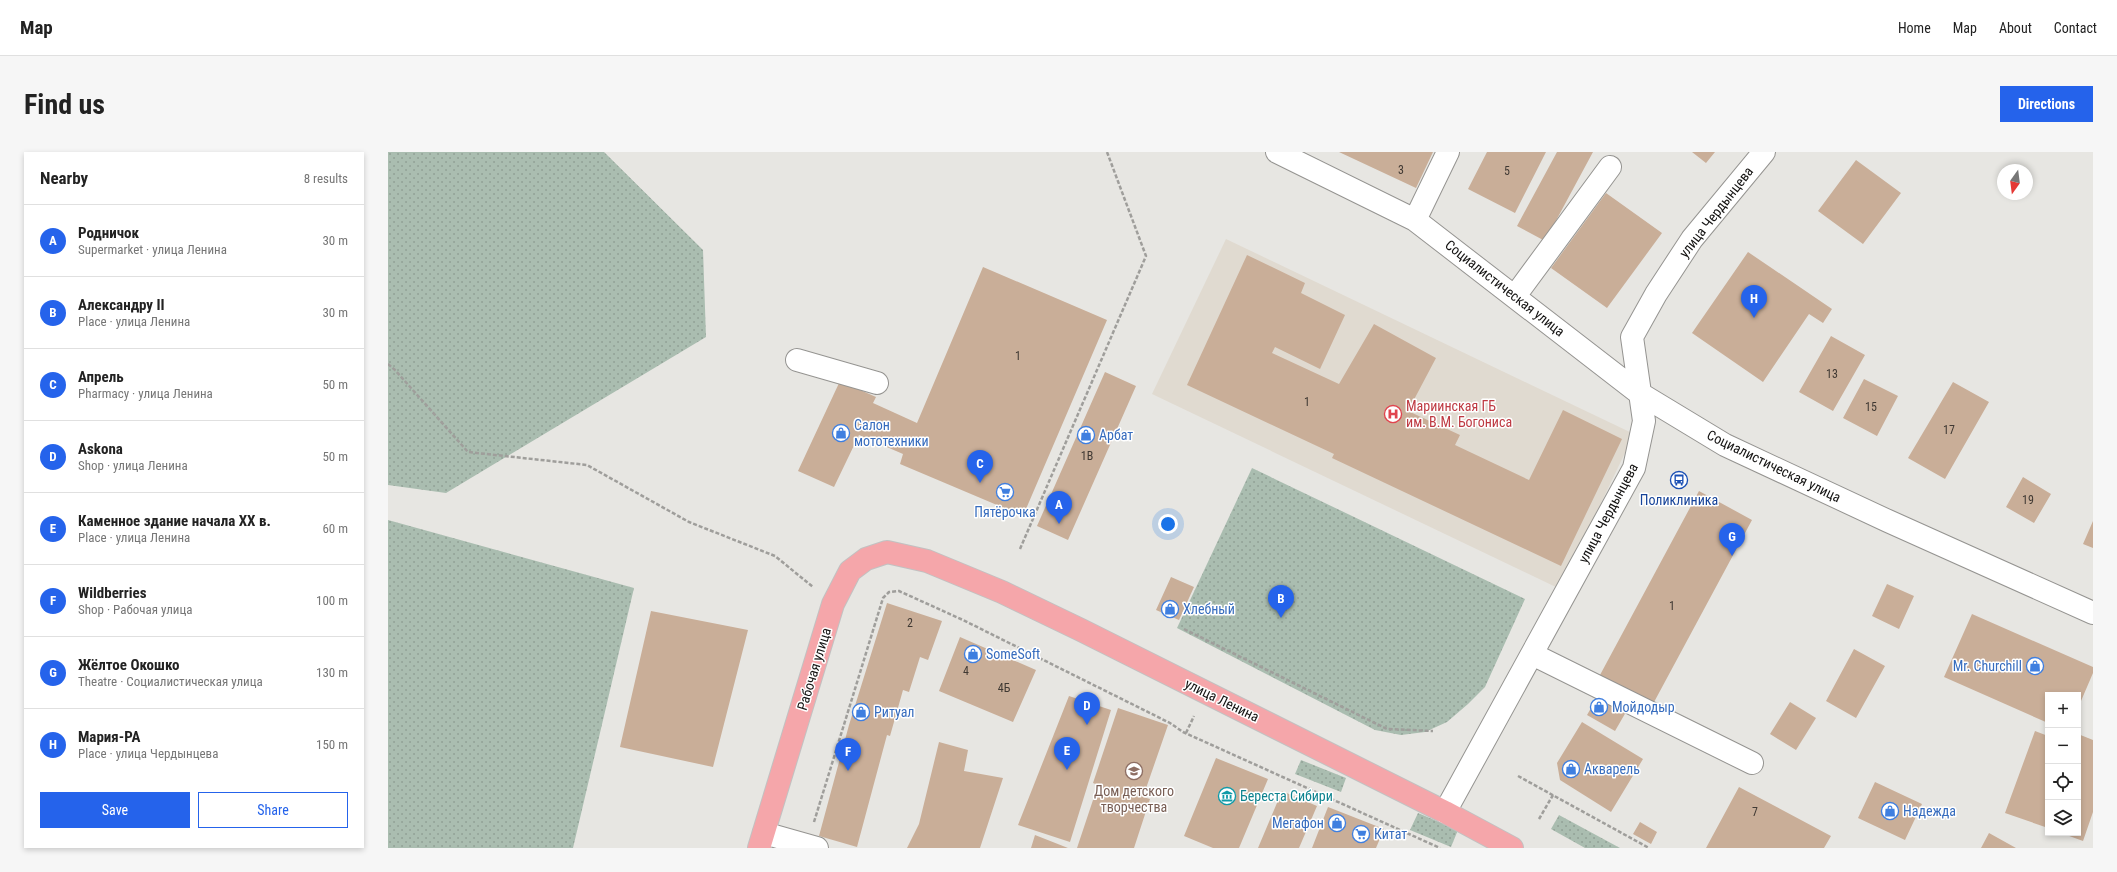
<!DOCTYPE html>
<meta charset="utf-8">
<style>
:root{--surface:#fff;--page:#f6f6f6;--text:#222;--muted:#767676;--line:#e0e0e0;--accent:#2563eb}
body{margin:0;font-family:"Roboto Condensed",sans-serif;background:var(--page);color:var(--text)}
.controls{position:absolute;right:12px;bottom:12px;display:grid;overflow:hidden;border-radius:0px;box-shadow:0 2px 6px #0003}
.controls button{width:36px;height:36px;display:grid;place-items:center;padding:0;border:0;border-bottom:1px solid var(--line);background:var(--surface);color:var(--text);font:20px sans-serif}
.compass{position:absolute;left:1609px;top:12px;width:36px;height:36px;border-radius:50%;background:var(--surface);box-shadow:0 2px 6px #0003;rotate:194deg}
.you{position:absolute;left:780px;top:372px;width:14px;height:14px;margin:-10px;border:3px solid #fff;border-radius:50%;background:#1a73e8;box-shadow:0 0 0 6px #1a73e833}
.badge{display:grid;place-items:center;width:26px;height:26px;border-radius:50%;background:var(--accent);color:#fff;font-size:13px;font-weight:700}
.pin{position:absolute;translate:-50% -33px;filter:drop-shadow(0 1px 2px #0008)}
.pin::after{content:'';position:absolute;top:21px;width:14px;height:12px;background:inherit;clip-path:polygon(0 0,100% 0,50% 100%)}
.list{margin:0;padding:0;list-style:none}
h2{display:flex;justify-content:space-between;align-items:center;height:52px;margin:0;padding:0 16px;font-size:17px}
h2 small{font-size:13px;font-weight:400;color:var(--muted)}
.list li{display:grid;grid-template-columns:26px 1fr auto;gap:12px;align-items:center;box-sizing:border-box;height:72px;padding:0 16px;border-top:1px solid var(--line)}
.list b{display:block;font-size:15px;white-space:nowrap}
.list p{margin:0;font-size:13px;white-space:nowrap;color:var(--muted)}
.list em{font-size:13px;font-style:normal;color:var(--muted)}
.actions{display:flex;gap:8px;padding:12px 16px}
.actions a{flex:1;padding:9px 0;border:1px solid var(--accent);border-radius:0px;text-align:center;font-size:14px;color:var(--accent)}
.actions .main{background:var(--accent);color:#fff}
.icon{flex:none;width:22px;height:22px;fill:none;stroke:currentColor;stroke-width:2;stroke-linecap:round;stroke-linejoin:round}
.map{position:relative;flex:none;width:1705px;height:696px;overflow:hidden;border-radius:0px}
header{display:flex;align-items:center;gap:24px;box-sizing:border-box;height:56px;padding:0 20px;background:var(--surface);border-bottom:1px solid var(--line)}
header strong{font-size:19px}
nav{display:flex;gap:22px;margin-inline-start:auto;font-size:14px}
.intro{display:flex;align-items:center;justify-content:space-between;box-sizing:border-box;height:96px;padding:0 24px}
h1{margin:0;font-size:28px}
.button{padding:10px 18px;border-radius:0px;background:var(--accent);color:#fff;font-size:14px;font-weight:700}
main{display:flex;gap:24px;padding:0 24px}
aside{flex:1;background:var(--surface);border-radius:0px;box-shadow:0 2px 6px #0003}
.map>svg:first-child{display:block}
.built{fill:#e0dad0}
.green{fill:url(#green-dots)}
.building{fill:#c9ae98}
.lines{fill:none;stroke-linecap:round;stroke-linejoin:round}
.minor-casing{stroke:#959491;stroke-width:24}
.major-casing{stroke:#c2c1c1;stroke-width:24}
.path{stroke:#9f9e9b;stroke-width:2.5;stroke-dasharray:4 2;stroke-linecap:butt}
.minor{stroke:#fff;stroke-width:22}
.major{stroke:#f5a6aa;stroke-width:22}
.labels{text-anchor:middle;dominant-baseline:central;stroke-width:3;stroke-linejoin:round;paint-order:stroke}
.number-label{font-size:12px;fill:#403933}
.street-label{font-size:14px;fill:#131211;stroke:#fff}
.health-label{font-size:14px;fill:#be3a42;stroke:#fff;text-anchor:start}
.shop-label{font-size:14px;fill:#366cbe;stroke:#fff;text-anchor:start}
.transit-label{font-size:14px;fill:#164399;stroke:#fff}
.education-label{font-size:14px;fill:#785e54;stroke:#fff}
.culture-label{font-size:14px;fill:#0d838f;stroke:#fff;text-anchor:start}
</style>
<header>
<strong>Map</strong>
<nav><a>Home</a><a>Map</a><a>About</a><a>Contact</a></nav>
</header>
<div class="intro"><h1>Find us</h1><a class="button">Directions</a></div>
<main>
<aside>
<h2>Nearby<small>8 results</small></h2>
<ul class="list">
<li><span class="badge">A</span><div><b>Родничок</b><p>Supermarket · улица Ленина</p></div><em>30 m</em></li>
<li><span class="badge">B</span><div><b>Александру II</b><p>Place · улица Ленина</p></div><em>30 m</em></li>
<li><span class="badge">C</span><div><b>Апрель</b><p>Pharmacy · улица Ленина</p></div><em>50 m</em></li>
<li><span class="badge">D</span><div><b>Askona</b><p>Shop · улица Ленина</p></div><em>50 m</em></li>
<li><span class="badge">E</span><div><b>Каменное здание начала XX в.</b><p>Place · улица Ленина</p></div><em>60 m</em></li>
<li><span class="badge">F</span><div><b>Wildberries</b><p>Shop · Рабочая улица</p></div><em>100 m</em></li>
<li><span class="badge">G</span><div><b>Жёлтое Окошко</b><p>Theatre · Социалистическая улица</p></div><em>130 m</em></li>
<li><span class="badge">H</span><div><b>Мария-РА</b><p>Place · улица Чердынцева</p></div><em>150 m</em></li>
</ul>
<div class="actions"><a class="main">Save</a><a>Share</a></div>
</aside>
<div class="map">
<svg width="1705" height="696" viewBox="0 0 1705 696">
<defs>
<pattern id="green-dots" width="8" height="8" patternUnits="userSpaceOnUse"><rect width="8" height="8" fill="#aabdb0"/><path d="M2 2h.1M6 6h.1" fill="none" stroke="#91a196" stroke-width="1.8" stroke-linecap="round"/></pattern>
</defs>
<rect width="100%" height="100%" fill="#e7e6e2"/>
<path class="built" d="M 838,87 L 1246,282 L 1172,437 L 764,242 Z"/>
<path class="green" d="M 0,0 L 216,0 L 315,98 L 318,185 L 58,341 L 0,333 Z
M 864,316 L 1137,447 L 1097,535 L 1080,552 L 1059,570 L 1037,580 L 1013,583 L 987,578 L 789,476 Z
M 0,368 L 246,436 L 185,696 L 0,696 Z
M 913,608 L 958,626 L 953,640 L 907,622 Z
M 1030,661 L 1070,678 L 1063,695 L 1022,678 Z
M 1171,663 L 1232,696 L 1197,696 L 1163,677 Z"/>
<path class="building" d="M 951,0 L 1045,0 L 1028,36 Z
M 1099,0 L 1158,0 L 1127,61 L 1080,37 Z
M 1169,0 L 1205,0 L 1157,89 L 1129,74 Z
M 1304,0 L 1327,0 L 1318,11 Z
M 1468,8 L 1513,41 L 1475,92 L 1430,59 Z
M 1218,41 L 1274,81 L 1219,156 L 1163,116 Z
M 1360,100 L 1444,157 L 1435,171 L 1421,162 L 1375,230 L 1304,181 Z
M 859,103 L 917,131 L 913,141 L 957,163 L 932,217 L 887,195 L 884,201 L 951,232 L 986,172 L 1048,206 L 1020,259 L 1072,283 L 1067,293 L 1141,328 L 1175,258 L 1234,287 L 1173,414 L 944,306 L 946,302 L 799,233 Z
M 595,115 L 719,168 L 635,364 L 512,312 L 515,302 L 471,283 L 446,335 L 410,319 L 452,229 L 488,245 L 485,251 L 529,271 Z
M 1443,184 L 1477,203 L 1445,259 L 1411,240 Z
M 717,220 L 748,234 L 680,388 L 649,374 Z
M 1476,227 L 1510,244 L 1489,284 L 1455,266 Z
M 1565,230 L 1601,250 L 1557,327 L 1520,306 Z
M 1635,325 L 1663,342 L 1646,371 L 1618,355 Z
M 1311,339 L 1364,368 L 1265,552 L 1212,523 Z
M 1705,369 L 1705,396 L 1695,392 Z
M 783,425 L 806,435 L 791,468 L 768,458 Z
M 1499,432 L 1526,444 L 1511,477 L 1484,464 Z
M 499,451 L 554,469 L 540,508 L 532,505 L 521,540 L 515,538 L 502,584 L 499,583 L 469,695 L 431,684 L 461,573 Z
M 263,459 L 360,478 L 325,615 L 232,595 Z
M 1584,462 L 1705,515 L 1705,521 L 1690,556 L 1690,543 L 1660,543 L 1660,571 L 1556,525 Z
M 572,485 L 648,518 L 625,570 L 551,539 Z
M 1466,497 L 1497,514 L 1468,566 L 1438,549 Z
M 681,544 L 723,558 L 682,690 L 630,673 Z
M 1210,544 L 1238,560 L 1227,579 L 1199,563 Z
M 1402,550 L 1428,566 L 1408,598 L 1382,582 Z
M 730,556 L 780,573 L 755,645 L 762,647 L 746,696 L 689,696 L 710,633 L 705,631 Z
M 1194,570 L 1255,607 L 1223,660 L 1172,628 L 1169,611 Z
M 1647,579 L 1660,584 L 1660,676 L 1617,661 Z
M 1690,582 L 1705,588 L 1705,660 L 1695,689 L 1673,681 L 1690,681 Z
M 551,590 L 580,598 L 576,619 L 615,626 L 592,696 L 519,696 L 531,672 Z
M 828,606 L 880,627 L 851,696 L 825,696 L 796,684 Z
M 1487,630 L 1534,652 L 1517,688 L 1470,666 Z
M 1351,635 L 1443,684 L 1436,696 L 1318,696 Z
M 894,639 L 929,654 L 911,696 L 870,696 Z
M 940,655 L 996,677 L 988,696 L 924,696 Z
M 1252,670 L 1269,680 L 1263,692 L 1245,682 Z
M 1601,681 L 1628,696 L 1593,696 Z
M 647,683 L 680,696 L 643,696 Z"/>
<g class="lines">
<g class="minor-casing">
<path id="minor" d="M 889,0 L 1027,68 L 1251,241 L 1337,293 L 1500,369 L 1705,461
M 1027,68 L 1060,0
M 1127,144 L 1222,15
M 409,208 L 489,231
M 1144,502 L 1364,611
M 1057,660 L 1246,316 L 1256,269 L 1244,185 L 1268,142 L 1304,87 L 1376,0
M 376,681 L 429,696"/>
</g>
<g class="major-casing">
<path id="major" d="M 371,696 L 445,452 L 462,419 L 478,407 L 499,400 L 539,409 L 614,440 L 693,478 L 1057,660 L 1124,696"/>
</g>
<path class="path" d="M 0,212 L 7,218 L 80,300 L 199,313 L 301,370 L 387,404 L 425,435
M 632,397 L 758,104 L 719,0
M 796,477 L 999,577 L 1045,579
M 798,581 L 806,564
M 1130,624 L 1261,696
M 1151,667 L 1165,643
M 426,670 L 495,446 L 501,440 L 511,439 L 575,468 L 782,571 L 795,580 L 1052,696"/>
<use href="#minor" class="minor"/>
<use href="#major" class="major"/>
</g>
<defs>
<g id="hospital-ring" transform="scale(0.9)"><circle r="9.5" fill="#fff" stroke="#e0444e" stroke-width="1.5"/><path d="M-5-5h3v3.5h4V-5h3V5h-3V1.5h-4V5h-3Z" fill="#e0444e"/></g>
<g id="shop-ring" transform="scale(0.9)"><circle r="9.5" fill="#fff" stroke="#3f7fe0" stroke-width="1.5"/><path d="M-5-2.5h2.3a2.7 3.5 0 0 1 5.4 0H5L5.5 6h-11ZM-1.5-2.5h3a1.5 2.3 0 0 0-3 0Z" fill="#3f7fe0"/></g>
<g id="bus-ring" transform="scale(0.9)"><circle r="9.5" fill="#fff" stroke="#1a4fb4" stroke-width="1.5"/><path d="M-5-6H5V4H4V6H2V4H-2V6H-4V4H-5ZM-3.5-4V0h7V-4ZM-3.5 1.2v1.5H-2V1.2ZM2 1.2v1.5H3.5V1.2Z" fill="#1a4fb4"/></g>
<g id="supermarket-ring" transform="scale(0.9)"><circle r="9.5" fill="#fff" stroke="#3f7fe0" stroke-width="1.5"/><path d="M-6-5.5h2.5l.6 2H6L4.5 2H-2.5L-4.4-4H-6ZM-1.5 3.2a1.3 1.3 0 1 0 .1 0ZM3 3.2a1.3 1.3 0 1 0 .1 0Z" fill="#3f7fe0"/></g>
<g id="school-ring" transform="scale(0.9)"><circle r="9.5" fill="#fff" stroke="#8d6e63" stroke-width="1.5"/><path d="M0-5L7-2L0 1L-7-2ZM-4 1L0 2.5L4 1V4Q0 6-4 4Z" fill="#8d6e63"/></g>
<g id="museum-ring" transform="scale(0.9)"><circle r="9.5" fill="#fff" stroke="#0f9aa8" stroke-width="1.5"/><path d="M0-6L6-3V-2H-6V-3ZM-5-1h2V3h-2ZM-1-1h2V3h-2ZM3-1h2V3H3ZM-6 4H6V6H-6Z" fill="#0f9aa8"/></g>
</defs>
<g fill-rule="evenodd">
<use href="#hospital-ring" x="1005" y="262"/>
<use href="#shop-ring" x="453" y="281"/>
<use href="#shop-ring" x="698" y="283"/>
<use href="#bus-ring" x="1291" y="328"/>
<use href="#supermarket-ring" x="617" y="340"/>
<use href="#shop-ring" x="782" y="457"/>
<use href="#shop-ring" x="585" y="502"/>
<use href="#shop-ring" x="1647" y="514"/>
<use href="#shop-ring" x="1211" y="555"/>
<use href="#shop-ring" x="473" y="560"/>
<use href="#shop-ring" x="1183" y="617"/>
<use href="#school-ring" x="746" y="619"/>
<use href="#museum-ring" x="839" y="644"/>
<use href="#shop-ring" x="1502" y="659"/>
<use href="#shop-ring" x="949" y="671"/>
<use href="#supermarket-ring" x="973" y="682"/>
</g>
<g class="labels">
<g class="number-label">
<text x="1013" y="18">3</text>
<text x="1119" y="19">5</text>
<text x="630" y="204">1</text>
<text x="1444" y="222">13</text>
<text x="919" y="250">1</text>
<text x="1483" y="255">15</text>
<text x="1561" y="278">17</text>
<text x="699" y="304">1В</text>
<text x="1640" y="348">19</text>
<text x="1284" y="454">1</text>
<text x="522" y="471">2</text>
<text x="578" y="519">4</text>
<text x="616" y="536">4Б</text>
<text x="1367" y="660">7</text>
</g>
<g class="street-label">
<text transform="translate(1328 60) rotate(-52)">улица Чердынцева</text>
<text transform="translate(1117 136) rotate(38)">Социалистическая улица</text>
<text transform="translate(1386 314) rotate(26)">Социалистическая улица</text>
<text transform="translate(1220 361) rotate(-62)">улица Чердынцева</text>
<text transform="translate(426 517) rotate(-73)">Рабочая улица</text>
<text transform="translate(834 548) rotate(26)">улица Ленина</text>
</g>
<g class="health-label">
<text x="1018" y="254">Мариинская ГБ<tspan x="1018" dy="16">им. В.М. Богониса</tspan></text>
</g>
<g class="shop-label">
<text x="466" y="273">Салон<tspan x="466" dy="16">мототехники</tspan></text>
<text x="711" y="283">Арбат</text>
<text x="617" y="360" text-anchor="middle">Пятёрочка</text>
<text x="795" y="457">Хлебный</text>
<text x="598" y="502">SomeSoft</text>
<text x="1634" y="514" text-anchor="end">Mr. Churchill</text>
<text x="1224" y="555">Мойдодыр</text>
<text x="486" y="560">Ритуал</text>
<text x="1196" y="617">Акварель</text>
<text x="1515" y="659">Надежда</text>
<text x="936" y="671" text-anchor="end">Мегафон</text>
<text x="986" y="682">Китат</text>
</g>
<g class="transit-label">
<text x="1291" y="348">Поликлиника</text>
</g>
<g class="education-label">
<text x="746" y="639">Дом детского<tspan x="746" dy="16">творчества</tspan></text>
</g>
<g class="culture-label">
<text x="852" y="644">Береста Сибири</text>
</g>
</g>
</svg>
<div class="controls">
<button>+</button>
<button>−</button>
<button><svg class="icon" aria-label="locate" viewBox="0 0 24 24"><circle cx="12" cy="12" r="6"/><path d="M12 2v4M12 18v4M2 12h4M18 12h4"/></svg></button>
<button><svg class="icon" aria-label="layers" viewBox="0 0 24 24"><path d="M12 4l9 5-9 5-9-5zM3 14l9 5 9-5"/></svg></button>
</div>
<svg class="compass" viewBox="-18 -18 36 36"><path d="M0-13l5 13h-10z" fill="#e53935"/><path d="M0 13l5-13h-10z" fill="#767676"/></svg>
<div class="you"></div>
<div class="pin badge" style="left:671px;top:372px">A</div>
<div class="pin badge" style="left:893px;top:466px">B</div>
<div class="pin badge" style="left:592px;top:331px">C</div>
<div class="pin badge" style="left:699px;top:573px">D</div>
<div class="pin badge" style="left:679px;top:618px">E</div>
<div class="pin badge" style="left:460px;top:619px">F</div>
<div class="pin badge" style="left:1344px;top:404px">G</div>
<div class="pin badge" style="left:1366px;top:166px">H</div>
</div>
</main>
